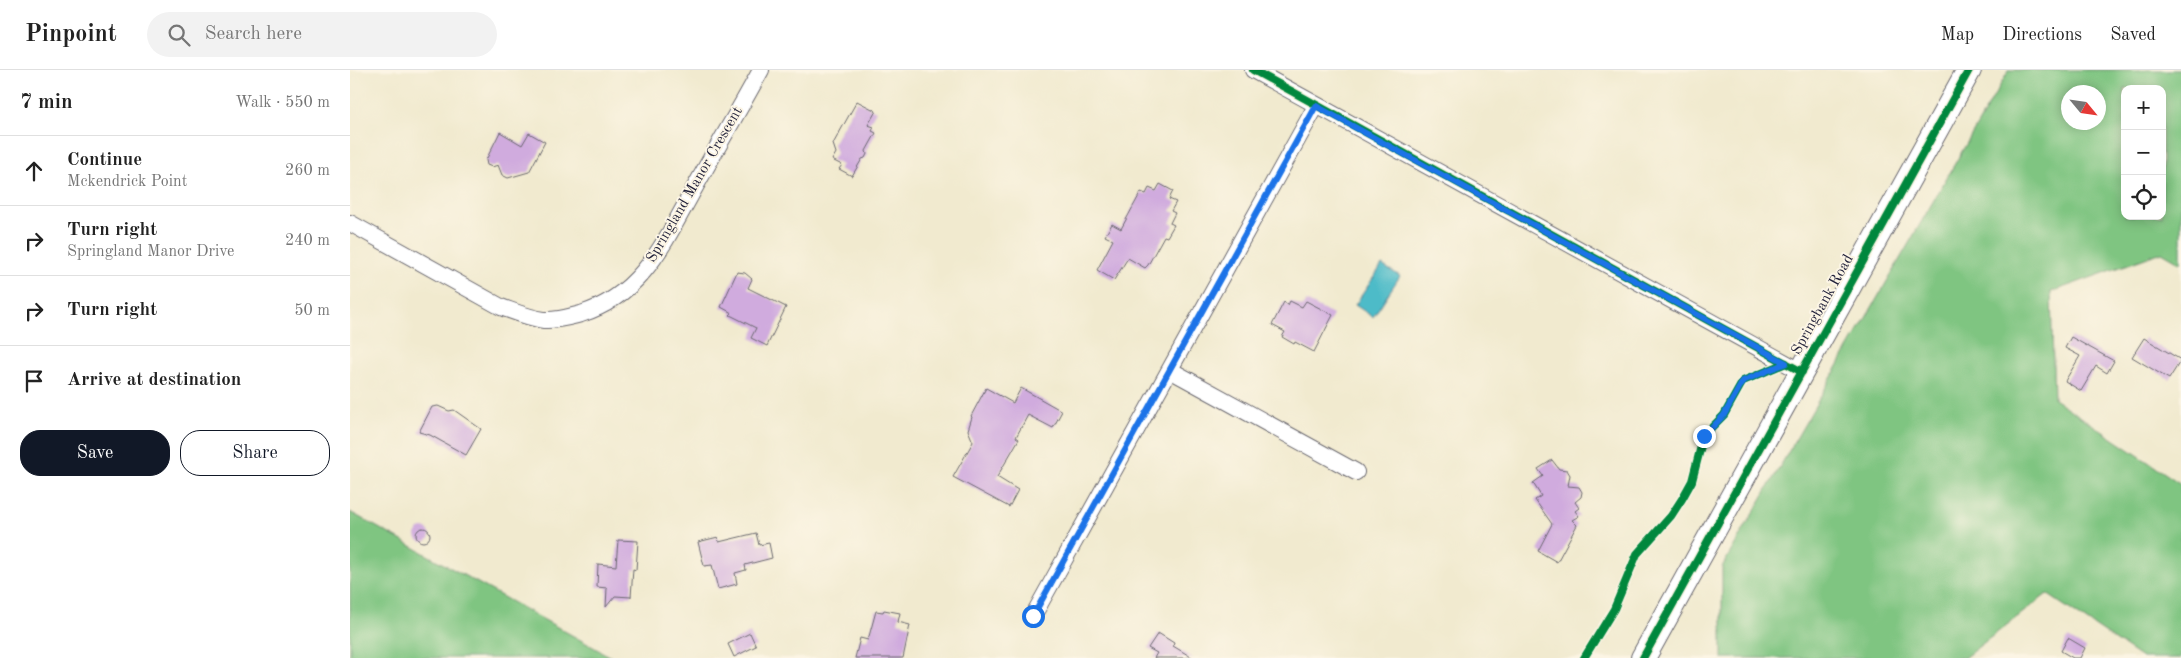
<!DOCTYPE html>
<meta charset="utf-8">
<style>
:root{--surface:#fff;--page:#f2f2f2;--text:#222;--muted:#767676;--line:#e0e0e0;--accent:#111827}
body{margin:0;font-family:"Old Standard TT",serif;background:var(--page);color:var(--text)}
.controls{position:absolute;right:15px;top:15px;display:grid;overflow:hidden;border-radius:10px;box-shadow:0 2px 12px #0003}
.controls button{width:45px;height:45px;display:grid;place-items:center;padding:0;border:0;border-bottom:1px solid var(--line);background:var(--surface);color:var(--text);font:25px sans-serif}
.compass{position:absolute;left:1711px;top:15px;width:45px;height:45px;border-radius:50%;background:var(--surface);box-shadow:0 2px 12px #0003;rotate:119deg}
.stop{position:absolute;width:15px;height:15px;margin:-11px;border:4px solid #1a73e8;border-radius:50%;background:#fff}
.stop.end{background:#1a73e8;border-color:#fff;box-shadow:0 1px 5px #0008}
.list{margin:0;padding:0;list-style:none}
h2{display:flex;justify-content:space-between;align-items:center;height:65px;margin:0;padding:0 20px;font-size:21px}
h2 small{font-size:16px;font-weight:400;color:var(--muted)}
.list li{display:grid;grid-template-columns:32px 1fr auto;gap:15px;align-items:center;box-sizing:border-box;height:70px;padding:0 20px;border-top:1px solid var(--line)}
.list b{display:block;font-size:19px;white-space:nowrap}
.list p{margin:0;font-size:16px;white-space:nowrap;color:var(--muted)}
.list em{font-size:16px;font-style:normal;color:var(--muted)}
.actions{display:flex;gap:10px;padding:15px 20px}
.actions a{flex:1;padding:11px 0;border:1px solid var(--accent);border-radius:20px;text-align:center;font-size:18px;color:var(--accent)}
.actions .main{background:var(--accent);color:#fff}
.icon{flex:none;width:28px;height:28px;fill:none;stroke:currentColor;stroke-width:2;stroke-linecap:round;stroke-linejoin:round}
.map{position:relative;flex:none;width:1831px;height:588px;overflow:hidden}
header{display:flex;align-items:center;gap:30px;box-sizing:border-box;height:70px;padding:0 25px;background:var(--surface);border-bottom:1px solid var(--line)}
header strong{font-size:24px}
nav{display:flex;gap:28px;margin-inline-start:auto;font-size:18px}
.search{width:350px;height:45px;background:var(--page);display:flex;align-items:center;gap:12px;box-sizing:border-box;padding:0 18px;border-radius:28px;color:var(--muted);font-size:19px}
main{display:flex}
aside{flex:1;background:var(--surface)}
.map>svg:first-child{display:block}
.green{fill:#7fc581;stroke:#50745e;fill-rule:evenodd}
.water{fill:#4ebbc8;stroke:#386e82}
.building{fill:#d0abde}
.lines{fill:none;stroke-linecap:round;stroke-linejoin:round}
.street-casing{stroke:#6a686f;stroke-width:18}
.secondary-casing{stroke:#6a686f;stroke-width:26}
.street{stroke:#fff;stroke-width:16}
.secondary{stroke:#fff;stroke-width:24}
.cycleway-casing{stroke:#fcf5e5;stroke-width:11}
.cycleway{stroke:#00873e;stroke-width:8}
.route{stroke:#1a73e8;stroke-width:6}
.labels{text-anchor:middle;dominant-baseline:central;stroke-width:4;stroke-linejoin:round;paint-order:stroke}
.street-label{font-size:15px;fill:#22223b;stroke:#fcf5e5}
</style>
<header>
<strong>Pinpoint</strong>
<div class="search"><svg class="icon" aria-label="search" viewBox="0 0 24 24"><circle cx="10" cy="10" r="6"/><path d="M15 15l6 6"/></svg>Search here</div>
<nav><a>Map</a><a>Directions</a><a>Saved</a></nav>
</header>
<main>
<aside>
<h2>7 min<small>Walk · 550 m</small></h2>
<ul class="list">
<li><svg class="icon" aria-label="ahead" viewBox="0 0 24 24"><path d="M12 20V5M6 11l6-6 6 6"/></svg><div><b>Continue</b><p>Mckendrick Point</p></div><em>260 m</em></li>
<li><svg class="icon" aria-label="right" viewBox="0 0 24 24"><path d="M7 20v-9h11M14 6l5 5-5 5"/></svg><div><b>Turn right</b><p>Springland Manor Drive</p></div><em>240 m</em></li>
<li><svg class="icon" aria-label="right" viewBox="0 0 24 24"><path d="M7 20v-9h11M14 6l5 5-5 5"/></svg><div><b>Turn right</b></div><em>50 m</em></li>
<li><svg class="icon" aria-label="arrive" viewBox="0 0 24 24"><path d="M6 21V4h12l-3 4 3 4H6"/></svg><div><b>Arrive at destination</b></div></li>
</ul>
<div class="actions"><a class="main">Save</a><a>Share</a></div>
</aside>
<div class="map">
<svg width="1831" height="588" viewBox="0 0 1831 588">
<rect width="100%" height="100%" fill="#fcf5e5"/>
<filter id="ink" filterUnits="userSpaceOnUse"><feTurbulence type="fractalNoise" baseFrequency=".02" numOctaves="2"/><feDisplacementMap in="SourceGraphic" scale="10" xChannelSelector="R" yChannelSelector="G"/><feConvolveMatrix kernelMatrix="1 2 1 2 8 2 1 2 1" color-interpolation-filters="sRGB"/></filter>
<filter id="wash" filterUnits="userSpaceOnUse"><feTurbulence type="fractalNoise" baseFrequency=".0096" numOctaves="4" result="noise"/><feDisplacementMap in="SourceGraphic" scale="20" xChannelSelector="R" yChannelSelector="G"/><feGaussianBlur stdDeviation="1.12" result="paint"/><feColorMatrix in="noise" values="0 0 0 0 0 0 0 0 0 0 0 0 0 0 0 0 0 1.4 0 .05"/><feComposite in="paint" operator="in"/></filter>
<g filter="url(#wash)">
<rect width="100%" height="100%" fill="#f1eacf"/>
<path class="green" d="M 1659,0 L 1831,0 L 1831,193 L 1812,182 L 1701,222 L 1704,329 L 1831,414 L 1831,588 L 1792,588 L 1697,524 L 1614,588 L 1372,588 L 1372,497 ZM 1775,19 L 1812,19 L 1812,146 L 1775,146 ZM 1718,22 L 1748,22 L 1748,52 L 1718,52 Z
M 0,442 L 263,588 L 0,588 Z"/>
<path class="water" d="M 1032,195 L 1050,206 L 1023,247 L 1005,235 Z"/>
<g id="blocks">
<path class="building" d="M 507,31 L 526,41 L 518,55 L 524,57 L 522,61 L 526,63 L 516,81 L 517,84 L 515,88 L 512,89 L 502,106 L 489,99 L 492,95 L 482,90 L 486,83 L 483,74 Z
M 150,62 L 172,75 L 179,63 L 195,72 L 179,102 L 158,108 L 152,105 L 148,95 L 142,97 L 137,95 L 136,90 Z
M 810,114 L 823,121 L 819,129 L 826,132 L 821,141 L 825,143 L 820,153 L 824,155 L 817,167 L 814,166 L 798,195 L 795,198 L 778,188 L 764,210 L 747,200 L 763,170 L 755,166 L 762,154 L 771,159 L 791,122 L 796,124 L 799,118 L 806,121 Z
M 387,202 L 395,203 L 402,209 L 398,218 L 436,237 L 417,276 L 401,268 L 406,258 L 380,245 L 382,243 L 371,237 Z
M 940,231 L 952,237 L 956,231 L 983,245 L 964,282 L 945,272 L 944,274 L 932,267 L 935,262 L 922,255 L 934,232 L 938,235 Z
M 1721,267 L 1764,291 L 1757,303 L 1746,296 L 1731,321 L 1715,311 L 1730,286 L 1715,278 Z
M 1794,268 L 1831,290 L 1819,309 L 1782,287 Z
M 636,318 L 663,333 L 671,318 L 712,341 L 703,358 L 678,345 L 666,367 L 669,369 L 647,407 L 668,420 L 659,437 L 603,407 L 623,372 L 618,360 L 622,347 L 621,346 Z
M 88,336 L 99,341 L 104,340 L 131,359 L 116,385 L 80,365 L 69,362 L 82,337 Z
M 1202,390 L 1209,399 L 1217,400 L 1220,405 L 1218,416 L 1229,417 L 1232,422 L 1231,427 L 1225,432 L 1229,438 L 1225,441 L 1229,446 L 1222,450 L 1227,455 L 1207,492 L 1188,481 L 1202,454 L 1185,430 L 1191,426 L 1183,413 L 1193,406 L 1188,399 Z
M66 465a7 7 0 1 1 14 0a7 7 0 1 1-14 0Z
M 406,463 L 409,475 L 419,473 L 422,488 L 395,495 L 396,500 L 385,503 L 387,514 L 368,519 L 362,495 L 354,496 L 348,472 L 368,467 L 369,472 Z
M 268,470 L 288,471 L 286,500 L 283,499 L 281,527 L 265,526 L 256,537 L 257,518 L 247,517 L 248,494 L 266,496 Z
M 534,540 L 550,543 L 548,552 L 560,555 L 553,588 L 505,588 L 510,568 L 518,570 L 526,541 L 533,542 Z
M 400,563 L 406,576 L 384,587 L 378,574 Z
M 808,563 L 824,573 L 823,576 L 843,588 L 804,588 L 807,583 L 798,578 Z
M 1718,568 L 1735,578 L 1730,588 L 1723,588 L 1711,581 Z"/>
</g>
</g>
<g filter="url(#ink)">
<use href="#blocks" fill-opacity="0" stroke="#6a686f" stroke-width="1"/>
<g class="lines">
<g class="street-casing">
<path id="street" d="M 903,0 L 1452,302
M 0,153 L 151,237 C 165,242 179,248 194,250 C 206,251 219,247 231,244 C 292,225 315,171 344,119 C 366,79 389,40 411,0
M 820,300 L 1006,402
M 683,546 L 966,36"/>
</g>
<g class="secondary-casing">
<path id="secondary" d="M 1293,588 L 1619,0"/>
</g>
<use href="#street" class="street"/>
<use href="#secondary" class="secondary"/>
<g class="cycleway-casing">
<path id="cycleway" d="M 903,0 L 1452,302
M 1234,588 L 1264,539 L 1287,484 L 1321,446 L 1332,429 L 1342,411 L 1352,372 L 1356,363 L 1374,345 L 1393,311 L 1436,293
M 1293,588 L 1619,0"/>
</g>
<use href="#cycleway" class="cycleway"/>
</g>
</g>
<g class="lines" filter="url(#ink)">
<path class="route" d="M 683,546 L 966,36 L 1436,293 L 1393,311 L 1374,345 L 1354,366"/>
</g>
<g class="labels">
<g class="street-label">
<text transform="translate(345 115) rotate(-60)">Springland Manor Crescent</text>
<text transform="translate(1473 235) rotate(-61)">Springbank Road</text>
</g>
</g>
</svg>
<div class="controls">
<button>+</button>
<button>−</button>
<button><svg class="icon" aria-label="locate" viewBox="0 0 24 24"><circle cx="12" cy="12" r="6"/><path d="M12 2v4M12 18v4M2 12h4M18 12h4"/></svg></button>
</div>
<svg class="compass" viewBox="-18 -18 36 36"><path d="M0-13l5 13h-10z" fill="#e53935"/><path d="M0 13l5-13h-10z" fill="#767676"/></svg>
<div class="stop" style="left:683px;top:546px"></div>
<div class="stop end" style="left:1354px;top:366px"></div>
</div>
</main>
